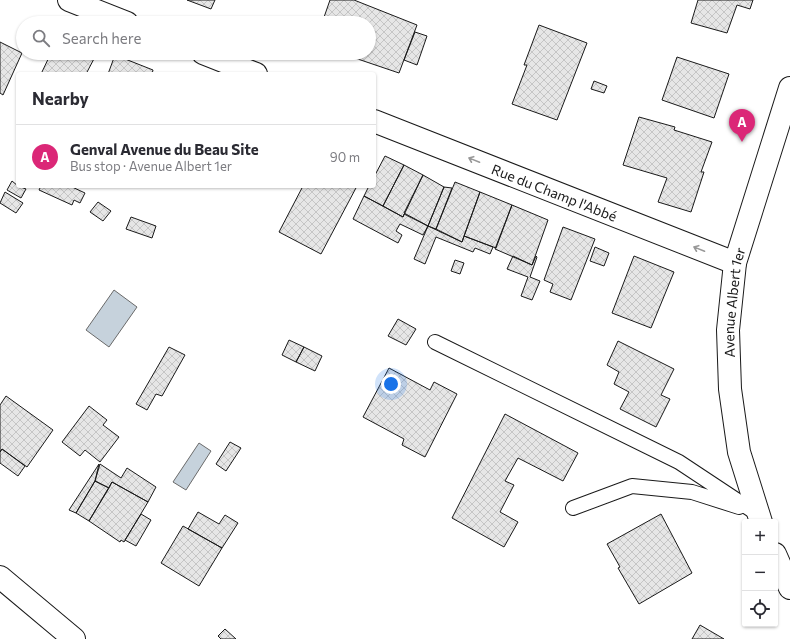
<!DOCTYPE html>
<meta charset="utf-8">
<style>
:root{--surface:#fff;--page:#f7f7f7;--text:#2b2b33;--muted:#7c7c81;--line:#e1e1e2;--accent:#db2777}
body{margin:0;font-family:Commissioner,sans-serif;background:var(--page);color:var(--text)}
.controls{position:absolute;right:12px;bottom:12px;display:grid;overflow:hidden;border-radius:4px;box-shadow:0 1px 3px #0004}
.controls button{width:36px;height:36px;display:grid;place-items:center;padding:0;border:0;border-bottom:1px solid var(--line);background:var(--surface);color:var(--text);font:20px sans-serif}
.you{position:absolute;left:391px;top:384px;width:14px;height:14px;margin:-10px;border:3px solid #fff;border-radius:50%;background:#1a73e8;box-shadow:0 0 0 6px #1a73e833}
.badge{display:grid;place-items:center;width:26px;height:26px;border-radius:50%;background:var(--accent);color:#fff;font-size:13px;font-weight:700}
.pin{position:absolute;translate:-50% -33px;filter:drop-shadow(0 1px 2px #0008)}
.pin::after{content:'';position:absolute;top:21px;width:14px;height:12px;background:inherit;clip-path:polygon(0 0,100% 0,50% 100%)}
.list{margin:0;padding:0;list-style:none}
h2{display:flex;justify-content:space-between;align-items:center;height:52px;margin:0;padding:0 16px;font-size:17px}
h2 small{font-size:13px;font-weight:400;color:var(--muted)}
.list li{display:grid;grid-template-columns:26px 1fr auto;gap:12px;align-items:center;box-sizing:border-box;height:64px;padding:0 16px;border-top:1px solid var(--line)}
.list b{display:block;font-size:15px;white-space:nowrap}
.list p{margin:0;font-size:13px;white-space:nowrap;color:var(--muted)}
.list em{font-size:13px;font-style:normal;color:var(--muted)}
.icon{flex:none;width:22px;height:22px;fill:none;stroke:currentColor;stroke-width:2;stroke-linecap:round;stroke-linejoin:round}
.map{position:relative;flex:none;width:790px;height:639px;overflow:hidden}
.search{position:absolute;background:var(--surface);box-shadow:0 1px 3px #0004;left:16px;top:16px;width:360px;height:44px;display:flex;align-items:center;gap:10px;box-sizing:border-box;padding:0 14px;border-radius:22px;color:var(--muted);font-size:15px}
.panel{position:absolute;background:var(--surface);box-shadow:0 1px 3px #0004;left:16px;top:72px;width:360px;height:116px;border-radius:4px}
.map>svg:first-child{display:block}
.water{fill:#c6d2dc;stroke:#6a6a6a}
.building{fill:url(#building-cross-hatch);stroke:#1a1a1a}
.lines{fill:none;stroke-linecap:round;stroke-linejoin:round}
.lane-casing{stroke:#1a1a1a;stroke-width:16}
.street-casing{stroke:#1a1a1a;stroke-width:24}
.secondary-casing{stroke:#1a1a1a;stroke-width:24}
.lane{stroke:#fff;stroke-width:14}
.street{stroke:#fff;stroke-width:22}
.secondary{stroke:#fff;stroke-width:22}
.oneway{stroke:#989898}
.labels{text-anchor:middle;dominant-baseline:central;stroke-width:3;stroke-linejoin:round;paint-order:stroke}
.street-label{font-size:14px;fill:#1a1a1a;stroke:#fff}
</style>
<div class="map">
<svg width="790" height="639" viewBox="0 0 790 639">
<defs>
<pattern id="building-cross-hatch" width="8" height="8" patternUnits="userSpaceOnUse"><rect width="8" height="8" fill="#e6e6e6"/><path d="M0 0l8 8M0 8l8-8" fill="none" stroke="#c5c5c5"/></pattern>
</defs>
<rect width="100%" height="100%" fill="#fff"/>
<path class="water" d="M 114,290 L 137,307 L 109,347 L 86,330 Z
M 199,443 L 211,451 L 186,490 L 173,482 Z"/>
<path class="building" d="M 187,0 L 215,0 L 211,9 Z
M 330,0 L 354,0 L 417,25 L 399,73 L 340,53 L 369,53 L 369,23 L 322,23 Z
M 698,0 L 753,0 L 750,9 L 737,5 L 727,33 L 691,23 Z
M 539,25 L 587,43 L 557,120 L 512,104 L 527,65 L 524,65 Z
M 415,32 L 427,36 L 417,65 L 404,60 Z
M 0,42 L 22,53 L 3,95 L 0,93 Z
M 51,53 L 93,53 L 96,55 L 86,74 L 41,74 Z
M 115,55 L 153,70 L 152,74 L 108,74 Z
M 677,57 L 729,74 L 714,118 L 662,100 Z
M 594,81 L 607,86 L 604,93 L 591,89 Z
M 639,117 L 675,127 L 674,130 L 712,142 L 701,172 L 704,172 L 691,212 L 658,202 L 667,178 L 623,165 Z
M 385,156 L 404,165 L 383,206 L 364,196 L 369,186 L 374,186 L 374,177 Z
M 404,165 L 423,175 L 403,217 L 383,206 Z
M 423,175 L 444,187 L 428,226 L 404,213 Z
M 12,181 L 18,186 L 26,189 L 21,198 L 7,190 Z
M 455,182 L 480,192 L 462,242 L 436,229 Z
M 41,186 L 70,186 L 85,193 L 80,203 L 74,200 L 72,205 L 39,190 Z
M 303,186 L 357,186 L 321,254 L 279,232 Z
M 444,187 L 452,188 L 436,229 L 428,226 Z
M 5,192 L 23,203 L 16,213 L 0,203 Z
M 480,192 L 512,205 L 496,248 L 464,236 Z
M 364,196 L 403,217 L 404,214 L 428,226 L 423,235 L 400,224 L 396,231 L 402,235 L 398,243 L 353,219 Z
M 98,202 L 111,211 L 103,221 L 90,212 Z
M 512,205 L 548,220 L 532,265 L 495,249 Z
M 131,217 L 156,226 L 152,238 L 126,229 Z
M 428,226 L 462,242 L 464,236 L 493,247 L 490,254 L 475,248 L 473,252 L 436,237 L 425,264 L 414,259 Z
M 563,227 L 595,239 L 571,300 L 550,292 L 553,284 L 544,280 Z
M 595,247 L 609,253 L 604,266 L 590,261 Z
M 513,256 L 532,265 L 536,256 L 537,257 L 530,277 L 540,281 L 532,300 L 521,296 L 528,277 L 507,269 Z
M 634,256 L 674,272 L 651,328 L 612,313 Z
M 455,260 L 464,263 L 460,274 L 451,271 Z
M 398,319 L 416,329 L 406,345 L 388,336 Z
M 289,340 L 304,347 L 296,362 L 282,355 Z
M 618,341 L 674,369 L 661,395 L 670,399 L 656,427 L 620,409 L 629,392 L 614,384 L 619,372 L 607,365 Z
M 169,347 L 185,355 L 162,396 L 156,394 L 147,410 L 136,404 Z
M 304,347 L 322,356 L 315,371 L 296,362 Z
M 389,368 L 430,390 L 434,382 L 457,394 L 425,457 L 402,445 L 404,439 L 363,417 Z
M 6,396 L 53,430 L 27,467 L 2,449 L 0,452 L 0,405 Z
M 89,406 L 107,420 L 103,425 L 119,437 L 100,462 L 85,450 L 80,456 L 62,442 Z
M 505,414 L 578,453 L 563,481 L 518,458 L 505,481 L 514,485 L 500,512 L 518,522 L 504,547 L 452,518 Z
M 230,442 L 241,448 L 226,471 L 216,464 Z
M 2,449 L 25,466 L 18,476 L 0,463 L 0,452 Z
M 99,464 L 95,481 L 76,513 L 69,510 Z
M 100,464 L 121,478 L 127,468 L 156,487 L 148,502 L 112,482 L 109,488 L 95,481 Z
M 95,481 L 109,488 L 89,521 L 76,513 Z
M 112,482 L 148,502 L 124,542 L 121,540 L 120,542 L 89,521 Z
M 198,512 L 219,524 L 225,515 L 238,523 L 222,548 L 188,529 Z
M 141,514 L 151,520 L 136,546 L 125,540 Z
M 661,514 L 692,573 L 639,604 L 618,568 L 620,567 L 607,544 Z
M 183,526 L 222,548 L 199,586 L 161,563 Z
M 700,625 L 724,639 L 692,639 Z
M 225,629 L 236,639 L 221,639 L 218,636 Z"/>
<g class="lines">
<g class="lane-casing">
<path id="lane" d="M 435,342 L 679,462 L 756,513
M 573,508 L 632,486 L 692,492 L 739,507"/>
</g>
<g class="street-casing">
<g id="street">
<path d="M 69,0 L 127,23"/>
<path d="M 203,53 L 256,74"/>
<path id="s1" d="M 374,121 L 735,263"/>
<path d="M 0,577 L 74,639"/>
</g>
</g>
<g class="secondary-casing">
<g id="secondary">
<path id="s2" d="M 761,522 L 739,452 L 730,389 L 728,330 L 735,263 L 790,88"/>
<path d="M 775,554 L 790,588"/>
</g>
</g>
<use href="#lane" class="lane"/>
<use href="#street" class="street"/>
<use href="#secondary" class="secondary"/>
</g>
<defs><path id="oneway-shaft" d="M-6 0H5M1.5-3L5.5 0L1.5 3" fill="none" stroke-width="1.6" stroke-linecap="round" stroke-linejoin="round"/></defs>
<g class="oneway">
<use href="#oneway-shaft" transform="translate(474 160) rotate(-158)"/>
<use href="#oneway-shaft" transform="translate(699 249) rotate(-158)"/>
</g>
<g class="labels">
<g class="street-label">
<text stroke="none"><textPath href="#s1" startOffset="194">Rue du Champ l'Abbé</textPath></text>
<text stroke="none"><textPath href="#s2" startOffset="224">Avenue Albert 1er</textPath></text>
</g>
</g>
</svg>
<div class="controls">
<button>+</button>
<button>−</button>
<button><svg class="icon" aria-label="locate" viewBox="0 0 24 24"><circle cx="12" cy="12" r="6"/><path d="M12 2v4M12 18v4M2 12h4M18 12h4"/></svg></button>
</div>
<div class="you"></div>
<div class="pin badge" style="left:742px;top:142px">A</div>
<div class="search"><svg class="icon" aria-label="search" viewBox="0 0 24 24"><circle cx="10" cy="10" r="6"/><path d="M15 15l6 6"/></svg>Search here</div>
<section class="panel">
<h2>Nearby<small></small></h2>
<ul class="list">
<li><span class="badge">A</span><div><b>Genval Avenue du Beau Site</b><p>Bus stop · Avenue Albert 1er</p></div><em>90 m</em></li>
</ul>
</section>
</div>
